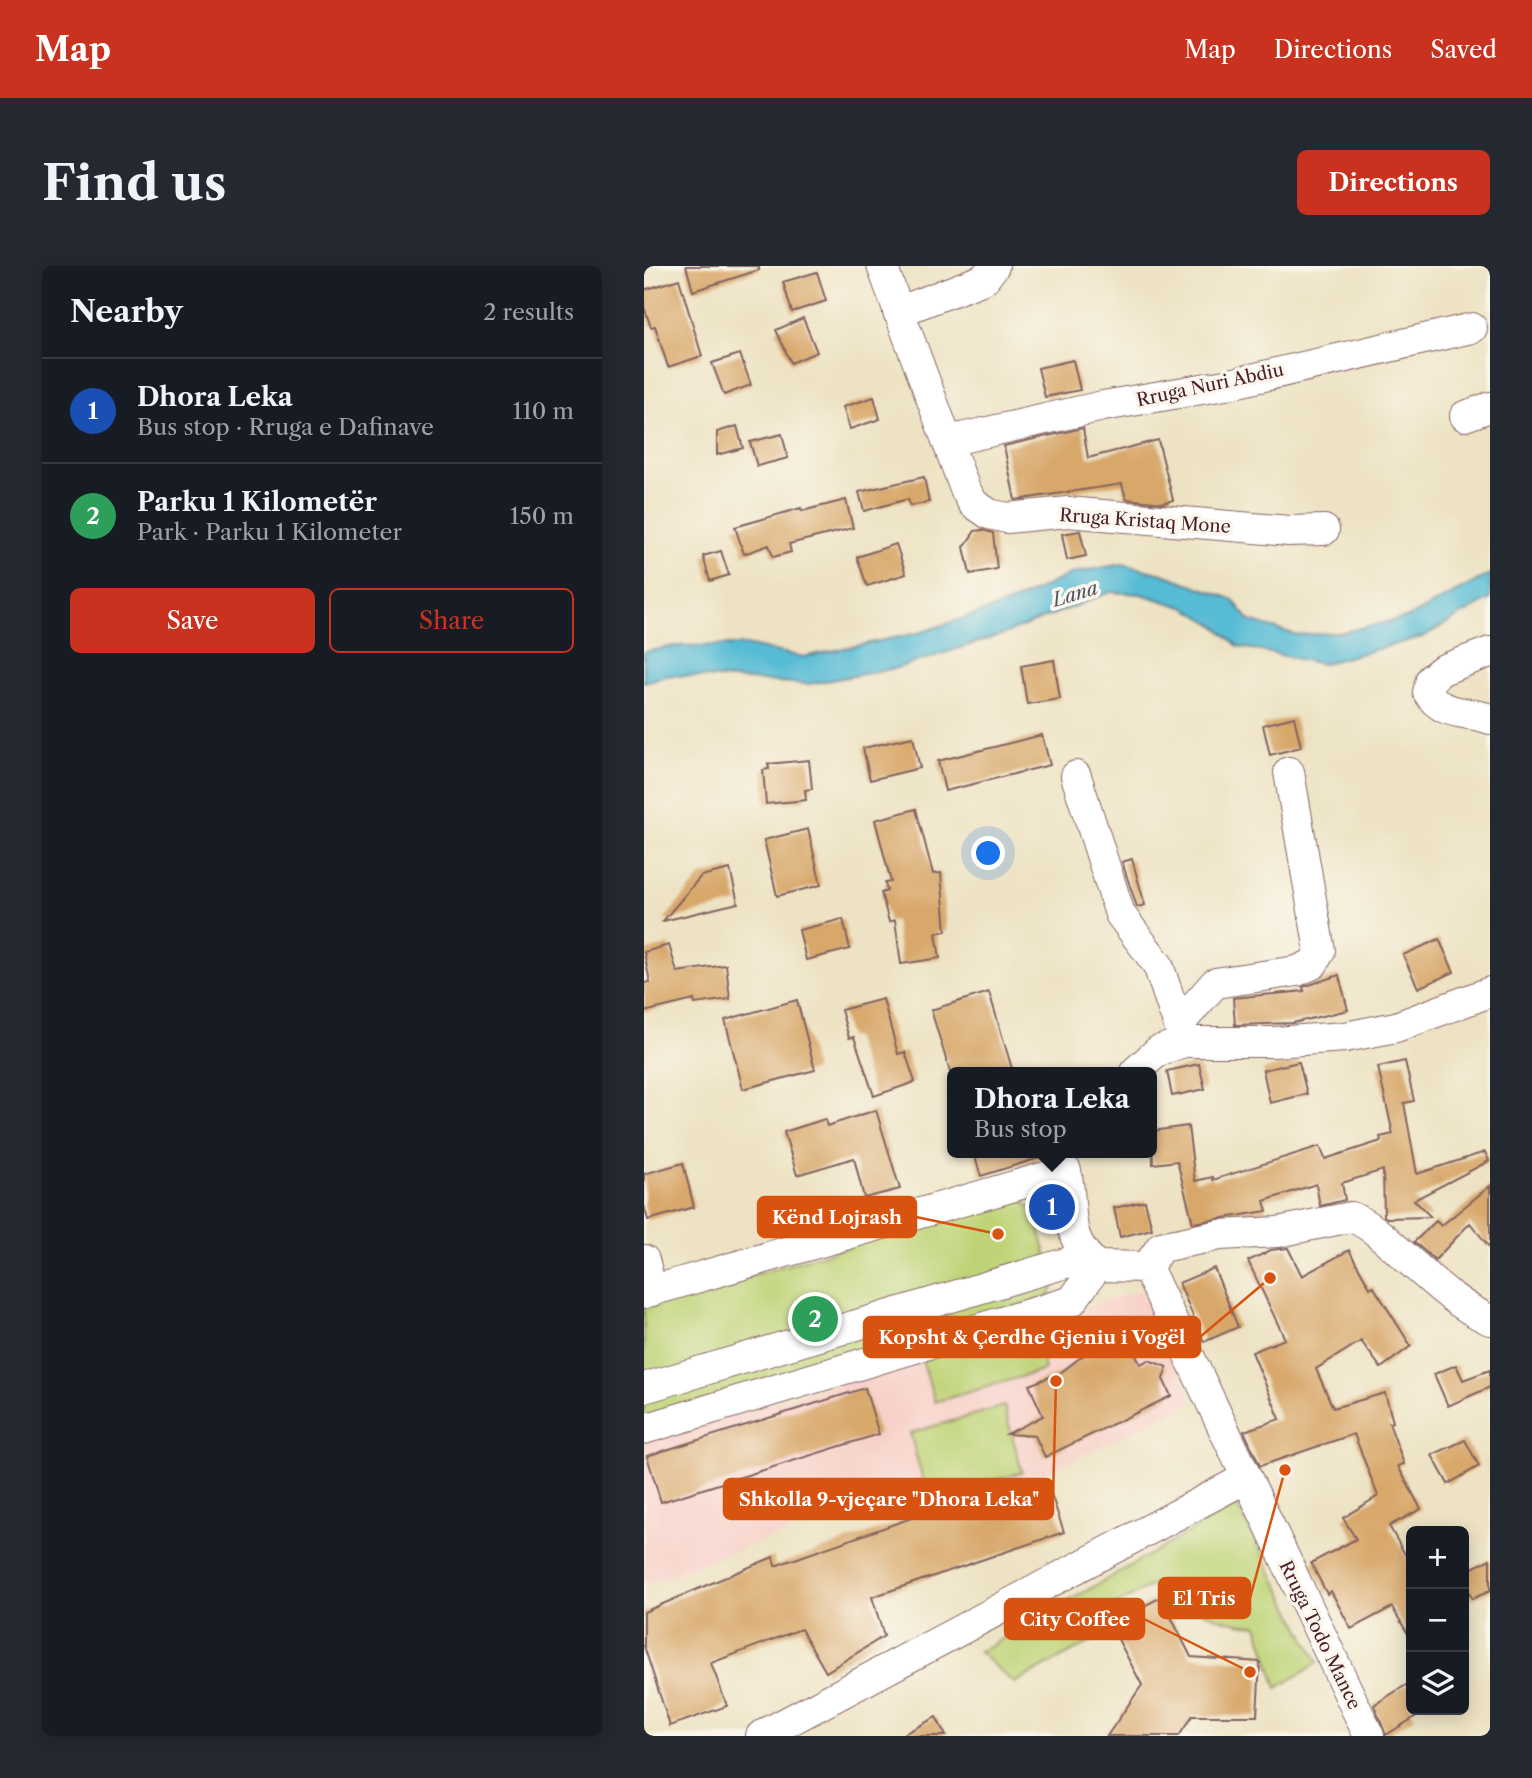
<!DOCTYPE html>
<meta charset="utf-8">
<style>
:root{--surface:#171b24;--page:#242831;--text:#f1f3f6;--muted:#9ea1a6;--line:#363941;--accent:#c8321e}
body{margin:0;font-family:"Libre Caslon Text",serif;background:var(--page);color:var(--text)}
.controls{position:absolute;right:21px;bottom:21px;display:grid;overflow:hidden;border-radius:10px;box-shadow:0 4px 18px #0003}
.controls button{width:63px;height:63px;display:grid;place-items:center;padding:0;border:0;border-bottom:2px solid var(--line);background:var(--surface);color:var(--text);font:35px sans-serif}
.you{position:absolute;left:345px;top:588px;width:24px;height:24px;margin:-18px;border:5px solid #fff;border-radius:50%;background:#1a73e8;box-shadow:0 0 0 10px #1a73e833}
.badge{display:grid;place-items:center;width:46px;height:46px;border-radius:50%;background:var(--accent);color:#fff;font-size:23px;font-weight:700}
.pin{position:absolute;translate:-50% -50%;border:4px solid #fff;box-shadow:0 2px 7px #0006}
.popup{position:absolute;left:303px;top:801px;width:210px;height:91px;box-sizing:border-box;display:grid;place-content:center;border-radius:10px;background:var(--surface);filter:drop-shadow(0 2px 5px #0005);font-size:23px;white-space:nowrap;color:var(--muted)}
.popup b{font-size:26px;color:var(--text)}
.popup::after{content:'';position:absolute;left:50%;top:100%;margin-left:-14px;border:14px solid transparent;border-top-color:var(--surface)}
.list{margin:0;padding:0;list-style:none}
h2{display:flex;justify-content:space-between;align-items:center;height:91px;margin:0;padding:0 28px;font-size:30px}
h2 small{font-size:23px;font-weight:400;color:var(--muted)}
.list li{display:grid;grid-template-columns:46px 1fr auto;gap:21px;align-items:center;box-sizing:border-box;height:105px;padding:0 28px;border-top:2px solid var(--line)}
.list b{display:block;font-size:26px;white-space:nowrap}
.list p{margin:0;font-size:23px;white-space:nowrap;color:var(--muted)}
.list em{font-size:23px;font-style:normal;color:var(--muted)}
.actions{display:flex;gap:14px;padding:21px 28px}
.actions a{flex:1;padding:16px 0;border:2px solid var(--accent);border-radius:10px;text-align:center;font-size:24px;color:var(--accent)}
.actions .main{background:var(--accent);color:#fff}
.icon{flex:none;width:38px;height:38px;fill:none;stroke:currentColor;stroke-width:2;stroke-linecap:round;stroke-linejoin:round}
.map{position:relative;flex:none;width:846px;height:1470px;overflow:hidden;border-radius:10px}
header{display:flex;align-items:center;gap:42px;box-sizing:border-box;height:98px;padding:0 35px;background:var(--accent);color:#fff}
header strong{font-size:33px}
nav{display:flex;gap:38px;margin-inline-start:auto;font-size:24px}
.intro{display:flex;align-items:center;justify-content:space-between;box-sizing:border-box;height:168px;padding:0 42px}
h1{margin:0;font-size:49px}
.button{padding:18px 32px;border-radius:10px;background:var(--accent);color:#fff;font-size:24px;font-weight:700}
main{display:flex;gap:42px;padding:0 42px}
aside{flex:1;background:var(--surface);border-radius:10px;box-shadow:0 4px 18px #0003}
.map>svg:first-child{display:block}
.built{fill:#f7d1c9}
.green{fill:#bed376;stroke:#847950;stroke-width:2}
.water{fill:#56bbd4;stroke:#506d80;stroke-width:2}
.building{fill:#d8a76a}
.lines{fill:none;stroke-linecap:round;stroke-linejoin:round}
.minor-casing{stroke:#836360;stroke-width:32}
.minor{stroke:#fff;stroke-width:30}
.labels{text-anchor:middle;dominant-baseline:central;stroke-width:7;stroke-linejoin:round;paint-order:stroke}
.street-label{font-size:18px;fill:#4a1f2b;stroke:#fbf7ec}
.water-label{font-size:19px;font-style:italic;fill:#4e5666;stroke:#fbf7ec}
.leader{fill:none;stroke:#d8530f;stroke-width:2.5}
.callout-dot{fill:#d8530f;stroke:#fbf7ec;stroke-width:2.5}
.callout{fill:#d8530f;stroke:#d8530f;stroke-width:2.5}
.callout-label{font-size:19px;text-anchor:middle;font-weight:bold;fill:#fff}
</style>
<header>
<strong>Map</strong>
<nav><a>Map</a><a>Directions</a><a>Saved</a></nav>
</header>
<div class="intro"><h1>Find us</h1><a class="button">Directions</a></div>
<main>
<aside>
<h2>Nearby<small>2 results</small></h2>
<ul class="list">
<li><span class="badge" style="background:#1a4fb4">1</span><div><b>Dhora Leka</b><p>Bus stop · Rruga e Dafinave</p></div><em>110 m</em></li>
<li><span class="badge" style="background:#2e9e5b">2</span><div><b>Parku 1 Kilometër</b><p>Park · Parku 1 Kilometer</p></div><em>150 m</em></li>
</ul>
<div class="actions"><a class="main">Save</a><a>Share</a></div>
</aside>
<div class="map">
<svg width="846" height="1470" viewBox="0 0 846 1470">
<rect width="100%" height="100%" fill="#fbf7ec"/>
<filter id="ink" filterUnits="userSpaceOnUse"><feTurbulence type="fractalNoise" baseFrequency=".0143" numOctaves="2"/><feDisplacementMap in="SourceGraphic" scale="14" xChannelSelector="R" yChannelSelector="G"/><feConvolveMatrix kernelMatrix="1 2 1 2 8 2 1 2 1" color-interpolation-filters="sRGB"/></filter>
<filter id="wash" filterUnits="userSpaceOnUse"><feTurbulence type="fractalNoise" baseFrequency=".00686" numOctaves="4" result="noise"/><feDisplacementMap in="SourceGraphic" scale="28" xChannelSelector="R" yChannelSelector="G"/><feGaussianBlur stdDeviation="1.57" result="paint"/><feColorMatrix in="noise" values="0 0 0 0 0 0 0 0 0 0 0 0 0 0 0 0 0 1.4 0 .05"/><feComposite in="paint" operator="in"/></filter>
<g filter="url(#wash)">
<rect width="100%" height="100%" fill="#ede2c3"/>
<path class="built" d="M 497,1024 L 549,1136 L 406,1205 L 280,1241 L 273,1218 L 0,1319 L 0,1176 Z"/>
<path class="green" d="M 367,932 L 377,934 L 389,943 L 410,1015 L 406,1030 L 0,1153 L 0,1042 Z
M 389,1061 L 401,1104 L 291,1136 L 278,1094 Z
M 360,1140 L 378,1206 L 284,1233 L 266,1167 Z
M 593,1239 L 674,1397 L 633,1422 L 613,1359 C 574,1358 542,1339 510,1318 L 450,1351 L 454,1372 L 370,1417 L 335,1386 Z"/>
<path class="water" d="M 478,298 L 519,308 L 588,333 L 606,355 L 653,369 L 699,366 L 765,351 L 846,308 L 846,333 L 778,371 L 678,398 L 594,380 L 572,360 L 542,342 L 497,328 L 466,326 L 360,368 L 253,402 L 165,418 L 27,409 L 0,416 L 0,386 L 31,380 L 101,379 L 159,391 L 278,366 L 366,337 L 429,307 Z"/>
<g id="blocks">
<path class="building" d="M 42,0 L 115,0 L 115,4 L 49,25 Z
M 173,6 L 182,35 L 148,46 L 139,16 Z
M 35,13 L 58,90 L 24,101 L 11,60 L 7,61 L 0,41 L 0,24 Z
M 159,52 L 173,86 L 147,97 L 132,64 Z
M 96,88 L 107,119 L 80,129 L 68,97 Z
M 429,94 L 436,124 L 401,131 L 394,102 Z
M 230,131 L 236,153 L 206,163 L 199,141 Z
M 93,160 L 99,182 L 73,189 L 73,166 Z
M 439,162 L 444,192 L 514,174 L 529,234 L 519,237 L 482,233 L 478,218 L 371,234 L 360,180 Z
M 138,168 L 144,192 L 113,200 L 106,176 Z
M 280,211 L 285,236 L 266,240 L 264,233 L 220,245 L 215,226 Z
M 202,234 L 209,262 L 145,278 L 147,286 L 129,291 L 125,279 L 100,288 L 91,261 L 157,242 L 158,245 Z
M 338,264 L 349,267 L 353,303 L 326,308 L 320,281 L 331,265 Z
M 436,265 L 442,290 L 423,294 L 418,268 Z
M 252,278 L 262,308 L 223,320 L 213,291 Z
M 77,285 L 85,309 L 66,315 L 59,290 Z
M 410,394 L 416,433 L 383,438 L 377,400 Z
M 650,451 L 657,481 L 626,489 L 619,459 Z
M 398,469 L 406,499 L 301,525 L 294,495 Z
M 269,471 L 276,502 L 226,514 L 219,482 Z
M 165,494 L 168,523 L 161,524 L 162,534 L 122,538 L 119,504 L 125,503 L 124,498 Z
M 272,543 L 289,608 L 297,607 L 302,665 L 292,667 L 296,692 L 257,698 L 251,654 L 245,656 L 237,627 L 243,625 L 241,617 L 247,616 L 231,554 Z
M 164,563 L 177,619 L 133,630 L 120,574 Z
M 488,593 L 501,639 L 493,641 L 478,596 Z
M 86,603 L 94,637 L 19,655 L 57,610 Z
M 199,653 L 206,683 L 162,694 L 155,664 Z
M 795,673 L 810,706 L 774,722 L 759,689 Z
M 25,679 L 33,706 L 82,699 L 86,733 L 51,738 L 50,734 L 0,746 L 0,717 L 6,716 L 0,686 Z
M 695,709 L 704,744 L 649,757 L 591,759 L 589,732 L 660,725 L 659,721 Z
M 345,726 L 369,806 L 306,806 L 287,744 Z
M 239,733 L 254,788 L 261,786 L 271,816 L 230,830 L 210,771 L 205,772 L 197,744 Z
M 153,734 L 171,804 L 99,823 L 81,754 Z
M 761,795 L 770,835 L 760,837 L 773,908 L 841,886 L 845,895 L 770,934 L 787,951 L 743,952 L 740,950 L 739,904 L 698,917 L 701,934 L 676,940 L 672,918 L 620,935 L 623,945 L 549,957 L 533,895 L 509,898 L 508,865 L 544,860 L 551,915 L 569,911 L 569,914 L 676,880 L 681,893 L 737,875 L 736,871 L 749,868 L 734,801 Z
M 655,796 L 663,828 L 626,837 L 619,804 Z
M 555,798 L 561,823 L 528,830 L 523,805 Z
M 232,844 L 256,923 L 220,932 L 210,892 L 153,909 L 140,866 L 181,853 L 183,860 Z
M 330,887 L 398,887 L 398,891 L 337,910 Z
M 39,897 L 50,941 L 4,954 L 0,939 L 0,908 Z
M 846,920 L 846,982 L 826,957 L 791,994 L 770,976 L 792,955 L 797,960 Z
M 501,935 L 508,963 L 476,971 L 470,942 Z
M 644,982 L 658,1010 L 705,984 L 726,1022 L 729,1020 L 767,1080 L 737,1102 L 717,1075 L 672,1103 L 689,1142 L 741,1127 L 749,1156 L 745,1157 L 760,1198 L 754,1200 L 777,1243 L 745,1260 L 767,1299 L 767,1373 L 748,1341 L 707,1363 L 687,1325 L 683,1328 L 667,1297 L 712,1273 L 699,1252 L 734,1230 L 710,1168 L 616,1200 L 600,1165 L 636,1153 L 608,1086 L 641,1073 L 604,995 L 627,984 Z
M 570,1002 L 594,1061 L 560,1076 L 535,1017 Z
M 484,1072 L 496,1098 L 505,1094 L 523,1101 L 519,1113 L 527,1130 L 401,1191 L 391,1170 L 363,1168 L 399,1150 L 385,1119 L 416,1107 L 449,1082 Z
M 812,1099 L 819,1114 L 846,1104 L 846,1121 L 804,1140 L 790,1108 Z
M 221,1122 L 235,1168 L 17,1236 L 3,1190 Z
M 821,1174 L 835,1200 L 804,1218 L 788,1189 Z
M 403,1216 L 420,1266 L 228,1331 L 240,1370 L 182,1406 L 157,1363 L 67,1397 L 83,1440 L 26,1460 L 0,1380 L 0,1346 L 129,1291 L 131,1300 L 276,1249 Z
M 846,1293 L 846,1325 L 828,1333 L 820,1316 L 820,1306 Z
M 517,1331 L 547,1391 L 616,1396 L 613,1450 L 548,1450 L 535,1470 L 463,1470 L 498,1419 L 466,1358 Z
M 767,1416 L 767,1444 L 771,1451 L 742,1469 L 730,1439 Z
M 292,1451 L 302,1470 L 256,1470 Z"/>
</g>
</g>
<g filter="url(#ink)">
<use href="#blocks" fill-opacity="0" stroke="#836360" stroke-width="2"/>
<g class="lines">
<g class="minor-casing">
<path id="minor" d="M 238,0 L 321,223 L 329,237 L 345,248 L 363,252 L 424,246 L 645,265 L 680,264
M 254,46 L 340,13 L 350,0
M 821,150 L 846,141
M 304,175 L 459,140 L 581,119 L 828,62
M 846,386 L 798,404 L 787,413 L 784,426 C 798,451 823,444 846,453
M 432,510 L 476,648 L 514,699 L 539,772
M 535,758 L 571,717 L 653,705 L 669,698 L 676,685 L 645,506
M 491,806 L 514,785 L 540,776 L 630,776 L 701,771 L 752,761 L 846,726
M 422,905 C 431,944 418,970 453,1000
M 0,994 L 8,1025
M 453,1000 L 503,1001
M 503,1001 L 725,1470
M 503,1001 L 517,981 L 576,969 L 634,966 L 707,951 C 727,958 743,975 759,989 C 786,1013 813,1039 846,1054
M 0,1027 L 422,905
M 0,1122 L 442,991
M 0,1163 L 428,1035 L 453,1000
M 117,1470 L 602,1212"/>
</g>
<use href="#minor" class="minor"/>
</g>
</g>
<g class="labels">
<g class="street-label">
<text transform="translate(566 119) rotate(-12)">Rruga Nuri Abdiu</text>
<text transform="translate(501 255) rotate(4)">Rruga Kristaq Mone</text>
<text transform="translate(676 1369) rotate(64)">Rruga Todo Mance</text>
</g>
<g class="water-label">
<text transform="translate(431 328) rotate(-17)">Lana</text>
</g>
</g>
<path class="leader" d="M354 968L272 951M626 1012L556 1071M412 1115L409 1233M641 1204L606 1332M606 1406L500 1353"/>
<g class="callout-dot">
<circle cx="354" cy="968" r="7"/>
<circle cx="626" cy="1012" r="7"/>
<circle cx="412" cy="1115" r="7"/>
<circle cx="641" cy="1204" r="7"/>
<circle cx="606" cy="1406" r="7"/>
</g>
<g class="callout">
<rect x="114" y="931" width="158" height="40" rx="7"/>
<rect x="220" y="1051" width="336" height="40" rx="7"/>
<rect x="80" y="1213" width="329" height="40" rx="7"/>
<rect x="515" y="1312" width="91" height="40" rx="7"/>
<rect x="361" y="1333" width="139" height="40" rx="7"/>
</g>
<g class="callout-label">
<text x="193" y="958">Kënd Lojrash</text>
<text x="388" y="1078">Kopsht &amp; Çerdhe Gjeniu i Vogël</text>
<text x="245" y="1240">Shkolla 9-vjeçare "Dhora Leka"</text>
<text x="560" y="1339">El Tris</text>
<text x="431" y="1360">City Coffee</text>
</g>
</svg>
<div class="controls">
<button>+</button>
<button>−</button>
<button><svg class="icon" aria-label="layers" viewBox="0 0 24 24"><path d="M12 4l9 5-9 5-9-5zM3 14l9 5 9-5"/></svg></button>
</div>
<div class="you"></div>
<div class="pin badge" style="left:408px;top:941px;background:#1a4fb4">1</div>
<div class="popup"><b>Dhora Leka</b>Bus stop</div>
<div class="pin badge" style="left:171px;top:1053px;background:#2e9e5b">2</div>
</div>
</main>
